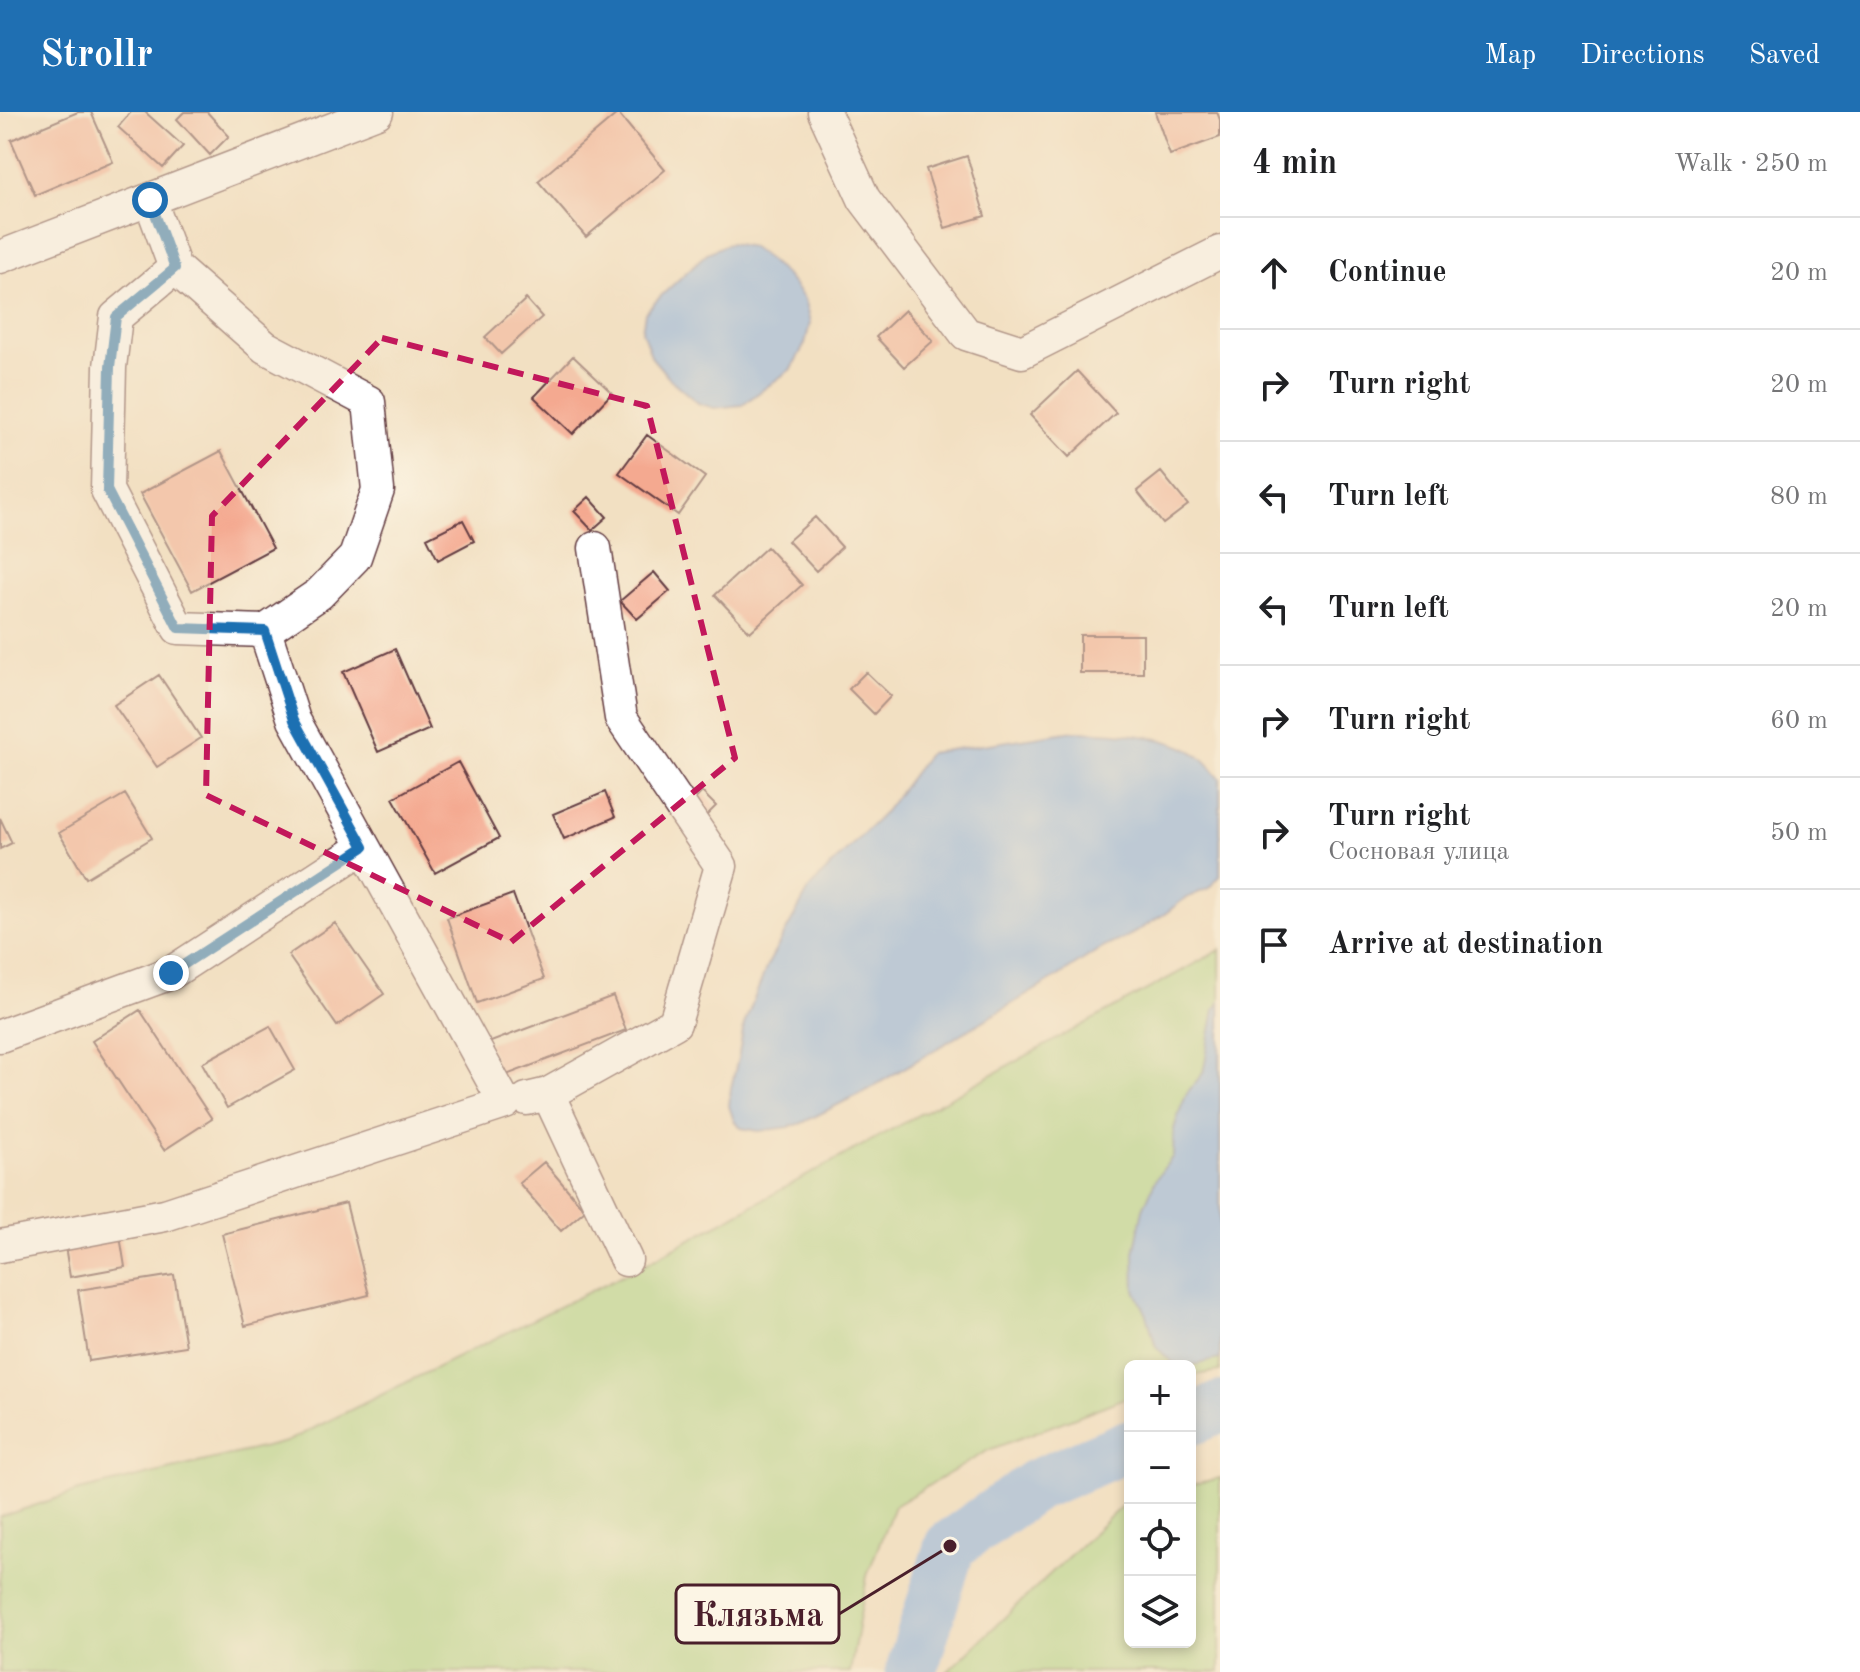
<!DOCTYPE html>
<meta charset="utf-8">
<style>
:root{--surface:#fff;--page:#f6f6f6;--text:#202124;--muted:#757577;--line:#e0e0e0;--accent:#1f6fb2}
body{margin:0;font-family:"Old Standard TT",serif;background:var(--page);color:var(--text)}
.controls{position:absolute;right:24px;bottom:24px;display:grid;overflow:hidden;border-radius:12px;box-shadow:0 4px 12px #0003}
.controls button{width:72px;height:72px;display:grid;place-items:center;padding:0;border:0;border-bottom:2px solid var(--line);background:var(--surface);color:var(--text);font:40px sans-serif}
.stop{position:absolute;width:24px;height:24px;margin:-18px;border:6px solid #1f6fb2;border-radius:50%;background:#fff}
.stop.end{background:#1f6fb2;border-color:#fff;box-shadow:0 2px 8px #0008}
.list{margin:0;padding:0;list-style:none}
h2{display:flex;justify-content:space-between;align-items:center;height:104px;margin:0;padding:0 32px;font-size:34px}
h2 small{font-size:26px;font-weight:400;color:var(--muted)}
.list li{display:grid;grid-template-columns:52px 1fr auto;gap:24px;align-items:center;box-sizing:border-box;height:112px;padding:0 32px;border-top:2px solid var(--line)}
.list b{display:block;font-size:30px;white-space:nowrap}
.list p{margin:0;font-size:26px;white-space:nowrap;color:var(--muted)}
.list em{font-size:26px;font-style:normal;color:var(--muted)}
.icon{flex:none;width:44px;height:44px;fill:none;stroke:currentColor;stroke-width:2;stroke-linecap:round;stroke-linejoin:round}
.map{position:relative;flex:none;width:1220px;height:1560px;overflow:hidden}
header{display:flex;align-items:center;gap:48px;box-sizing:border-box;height:112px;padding:0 40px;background:var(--accent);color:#fff}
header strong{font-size:38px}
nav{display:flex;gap:44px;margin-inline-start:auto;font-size:28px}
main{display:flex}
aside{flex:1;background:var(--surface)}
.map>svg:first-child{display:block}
.green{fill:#a9d785;stroke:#7a7b58;stroke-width:2}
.water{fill:#7eaee9;stroke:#64668a;stroke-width:2}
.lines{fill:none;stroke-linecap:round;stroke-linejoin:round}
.river{stroke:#7eaee9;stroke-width:52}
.building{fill:#f4a990}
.minor-casing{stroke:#633c42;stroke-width:35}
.minor{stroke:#fff;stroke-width:32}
.route{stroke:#1f6fb2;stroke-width:10}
.marked{fill:none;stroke:#c2185b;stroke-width:6;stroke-dasharray:16 10;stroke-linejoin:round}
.leader{fill:none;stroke:#4a1f2b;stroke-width:3}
.callout-dot{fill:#4a1f2b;stroke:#fcf5e5;stroke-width:3}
.callout{fill:#fcf5e5;stroke:#4a1f2b;stroke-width:3}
.callout-label{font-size:34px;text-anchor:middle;font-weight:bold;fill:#4a1f2b}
</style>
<header>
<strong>Strollr</strong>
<nav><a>Map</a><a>Directions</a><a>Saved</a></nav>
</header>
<main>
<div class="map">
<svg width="1220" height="1560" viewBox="0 0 1220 1560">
<rect width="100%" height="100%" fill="#fcf5e5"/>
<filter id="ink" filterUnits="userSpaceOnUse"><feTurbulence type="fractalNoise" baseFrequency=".0125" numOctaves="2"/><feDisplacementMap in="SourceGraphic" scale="16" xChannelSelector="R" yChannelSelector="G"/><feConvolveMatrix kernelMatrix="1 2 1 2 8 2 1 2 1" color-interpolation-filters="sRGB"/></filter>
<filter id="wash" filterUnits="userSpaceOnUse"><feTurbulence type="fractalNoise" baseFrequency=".006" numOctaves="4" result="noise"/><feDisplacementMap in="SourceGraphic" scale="32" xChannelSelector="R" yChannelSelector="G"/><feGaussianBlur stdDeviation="1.8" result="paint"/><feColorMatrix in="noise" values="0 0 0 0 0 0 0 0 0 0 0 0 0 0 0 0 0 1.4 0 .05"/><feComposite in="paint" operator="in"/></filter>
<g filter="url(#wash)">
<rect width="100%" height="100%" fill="#f2e0c2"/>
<path class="green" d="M 1220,838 L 1220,1259 L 1190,1264 L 1190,1254 L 1130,1254 L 1130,1284 L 989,1338 L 894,1394 L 867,1464 L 850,1560 L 0,1560 L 0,1405 L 79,1379 L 286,1330 L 645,1152 Z
M 1220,1366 L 1220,1560 L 947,1560 L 1130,1386 L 1130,1530 L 1190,1530 L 1190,1373 Z"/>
<path class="water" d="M 730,131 L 751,135 L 769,148 L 787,165 L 804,187 L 810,211 L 805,232 L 791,257 L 742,293 L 714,296 L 698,291 L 671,268 L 652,246 L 642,219 L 645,201 L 662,183 L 707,141 Z
M 1074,619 C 1110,620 1175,622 1203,647 C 1209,652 1215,660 1220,666 L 1220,764 L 1209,776 L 1184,787 L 1166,801 L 1132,822 L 1098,838 L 1057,865 L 867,978 L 802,1011 L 789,1015 L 759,1019 L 741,1016 L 734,1009 L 729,994 L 731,976 L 739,942 L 744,913 L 767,854 L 811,774 L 883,702 L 929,641 Z
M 1220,889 L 1220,1247 L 1189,1254 L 1176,1254 L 1156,1235 L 1147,1203 L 1135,1178 L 1134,1141 L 1143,1097 L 1156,1067 L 1173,1044 L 1174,1017 L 1180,998 L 1187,981 L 1203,961 L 1215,897 Z"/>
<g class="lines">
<path class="river" d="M 1190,1308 L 1220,1295
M 911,1560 L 950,1434 L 1036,1373 L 1130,1333"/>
</g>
<g id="blocks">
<path class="building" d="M 78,0 L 91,0 L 113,50 L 35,83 L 11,28 Z
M 131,0 L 145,0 L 183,34 L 163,56 L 118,15 Z
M 184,0 L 207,0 L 229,24 L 210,43 L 177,7 Z
M 1155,0 L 1217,0 L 1220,8 L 1220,25 L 1170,43 Z
M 618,1 L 665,58 L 586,125 L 538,69 Z
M 967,44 L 985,104 L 945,116 L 926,57 Z
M 526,187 L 542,205 L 501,242 L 485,225 Z
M 905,198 L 933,229 L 904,255 L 876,225 Z
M 573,244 L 612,281 L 573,322 L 534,285 Z
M 1077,259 L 1116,301 L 1069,345 L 1030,303 Z
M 647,323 L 705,365 L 678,403 L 619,361 Z
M 221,339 L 273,436 L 192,479 L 140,382 Z
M 1161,360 L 1188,393 L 1163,412 L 1137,379 Z
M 589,385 L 607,405 L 592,418 L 574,399 Z
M 815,405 L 842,435 L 816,459 L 788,429 Z
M 463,408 L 474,429 L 438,448 L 427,426 Z
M 767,435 L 802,473 L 750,520 L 715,483 Z
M 654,460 L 670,479 L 637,507 L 620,489 Z
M 1080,523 L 1143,523 L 1143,561 L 1080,561 Z
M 395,537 L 430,617 L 378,640 L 343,560 Z
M 866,560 L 891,584 L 874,602 L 849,577 Z
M 159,563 L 201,626 L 157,655 L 114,593 Z
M 458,650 L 499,726 L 435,761 L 393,686 Z
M 605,680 L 615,705 L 564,727 L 553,702 Z
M 702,680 L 716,694 L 699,711 L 685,698 Z
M 125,682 L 152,726 L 86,766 L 59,721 Z
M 0,706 L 12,731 L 0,737 Z
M 513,782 L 544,867 L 477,891 L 447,806 Z
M 335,811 L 384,882 L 337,914 L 288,843 Z
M 613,884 L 626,918 L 501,965 L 488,931 Z
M 140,898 L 212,1007 L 164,1038 L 92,929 Z
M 270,914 L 295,958 L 227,996 L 202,951 Z
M 544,1050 L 585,1098 L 561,1119 L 519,1071 Z
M 346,1091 L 369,1183 L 245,1214 L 222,1122 Z
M 120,1124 L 125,1155 L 70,1165 L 65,1134 Z
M 174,1163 L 186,1234 L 89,1249 L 78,1178 Z"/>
</g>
</g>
<g filter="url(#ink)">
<use href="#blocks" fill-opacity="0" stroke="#633c42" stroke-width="2"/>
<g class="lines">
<g class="minor-casing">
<path id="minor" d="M 824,0 L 864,87 L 966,222 L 1022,240 L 1220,140
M 0,145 L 377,0
M 175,156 L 116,205 L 110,255 L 107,378 L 178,516 L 265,519
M 0,924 L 171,861 L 364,735
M 548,982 L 675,911 L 721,754 L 621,606 L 595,436
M 527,987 L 548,982 L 626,1148
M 0,1134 L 165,1103 L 505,991 L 294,608 L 265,519 L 319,482 L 355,445 L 378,378 L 369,290 L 265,235 L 175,156 L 150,88"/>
</g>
<use href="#minor" class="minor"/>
</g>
</g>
<g class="lines" filter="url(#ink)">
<path class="route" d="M 150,88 L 175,156 L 116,205 L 110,255 L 107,378 L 178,516 L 265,519 L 294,608 L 364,735 L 171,861"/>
</g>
<path d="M0 0H1220V1560H0ZM 382,226 L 647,294 L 735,646 L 511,830 L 206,683 L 212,404 Z" fill="#f2e0c2" fill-opacity=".55" fill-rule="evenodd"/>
<path class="marked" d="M 382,226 L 647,294 L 735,646 L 511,830 L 206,683 L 212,404 Z"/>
<path class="leader" d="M950 1434L839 1502"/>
<circle class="callout-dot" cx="950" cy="1434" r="8"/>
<rect class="callout" x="676" y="1473" width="163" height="58" rx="8"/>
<g class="callout-label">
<text x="758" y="1514">Клязьма</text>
</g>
</svg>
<div class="controls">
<button>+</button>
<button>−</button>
<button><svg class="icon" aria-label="locate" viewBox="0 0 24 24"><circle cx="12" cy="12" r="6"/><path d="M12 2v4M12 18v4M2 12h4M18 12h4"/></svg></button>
<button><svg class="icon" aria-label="layers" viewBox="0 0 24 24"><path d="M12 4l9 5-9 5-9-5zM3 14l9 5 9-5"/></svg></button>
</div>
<div class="stop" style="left:150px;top:88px"></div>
<div class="stop end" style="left:171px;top:861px"></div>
</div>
<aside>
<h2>4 min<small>Walk · 250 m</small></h2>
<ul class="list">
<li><svg class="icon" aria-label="ahead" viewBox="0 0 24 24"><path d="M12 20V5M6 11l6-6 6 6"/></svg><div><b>Continue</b></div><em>20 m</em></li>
<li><svg class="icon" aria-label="right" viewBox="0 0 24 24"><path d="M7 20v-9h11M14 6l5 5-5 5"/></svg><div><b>Turn right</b></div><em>20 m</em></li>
<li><svg class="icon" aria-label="left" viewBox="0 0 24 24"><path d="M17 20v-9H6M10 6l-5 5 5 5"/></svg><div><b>Turn left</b></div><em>80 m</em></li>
<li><svg class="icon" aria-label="left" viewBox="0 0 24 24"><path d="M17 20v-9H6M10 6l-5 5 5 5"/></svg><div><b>Turn left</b></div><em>20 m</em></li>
<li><svg class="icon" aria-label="right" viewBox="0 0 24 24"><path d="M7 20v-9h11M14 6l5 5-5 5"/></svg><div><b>Turn right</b></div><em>60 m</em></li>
<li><svg class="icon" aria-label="right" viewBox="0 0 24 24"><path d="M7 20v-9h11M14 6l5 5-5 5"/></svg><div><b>Turn right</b><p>Сосновая улица</p></div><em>50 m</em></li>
<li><svg class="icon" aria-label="arrive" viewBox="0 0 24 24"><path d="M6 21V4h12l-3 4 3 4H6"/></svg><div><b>Arrive at destination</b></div></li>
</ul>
</aside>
</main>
